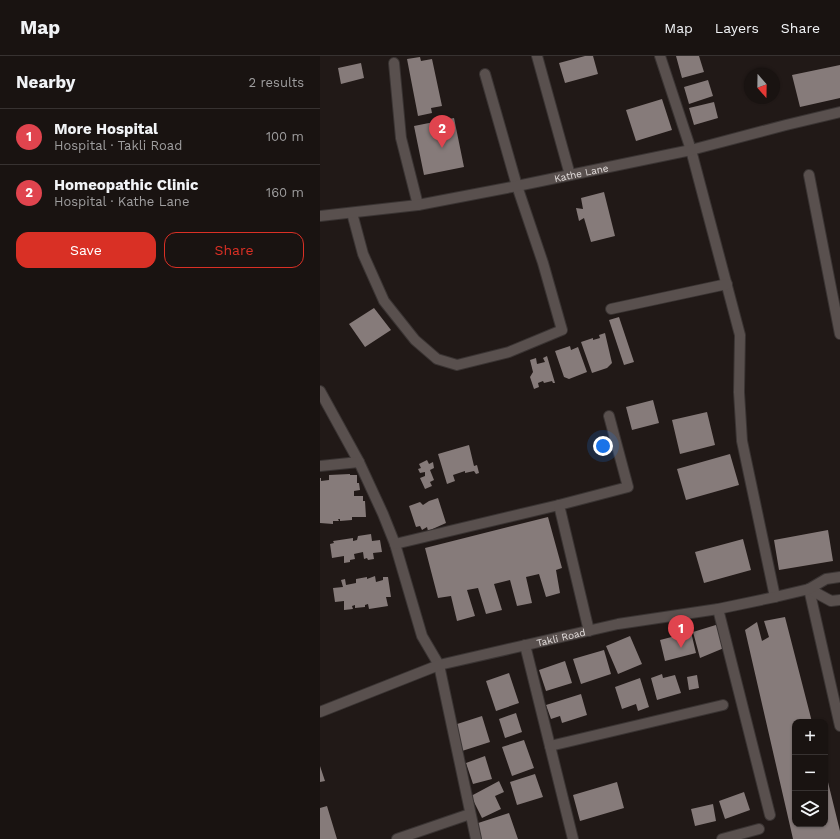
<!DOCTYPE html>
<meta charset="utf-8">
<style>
:root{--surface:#191311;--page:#26201f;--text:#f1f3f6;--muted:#9f9e9f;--line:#373231;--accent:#d93025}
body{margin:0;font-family:"Work Sans",sans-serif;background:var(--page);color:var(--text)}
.controls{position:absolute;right:12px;bottom:12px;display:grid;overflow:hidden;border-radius:8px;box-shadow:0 1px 3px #0004}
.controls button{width:36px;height:36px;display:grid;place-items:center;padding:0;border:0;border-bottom:1px solid var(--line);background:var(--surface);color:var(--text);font:20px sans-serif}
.compass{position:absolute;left:424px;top:12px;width:36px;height:36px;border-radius:50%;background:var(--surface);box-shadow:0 1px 3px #0004;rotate:160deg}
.you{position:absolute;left:283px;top:390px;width:14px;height:14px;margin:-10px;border:3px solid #fff;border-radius:50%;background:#1a73e8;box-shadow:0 0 0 6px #1a73e833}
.badge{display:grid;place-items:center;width:26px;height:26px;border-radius:50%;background:var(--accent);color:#fff;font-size:13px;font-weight:700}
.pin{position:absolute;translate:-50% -33px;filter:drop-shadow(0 1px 2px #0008)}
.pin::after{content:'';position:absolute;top:21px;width:14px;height:12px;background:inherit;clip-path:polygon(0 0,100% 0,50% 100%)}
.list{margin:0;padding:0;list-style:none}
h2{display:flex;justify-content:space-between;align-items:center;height:52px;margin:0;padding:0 16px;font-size:17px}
h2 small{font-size:13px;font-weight:400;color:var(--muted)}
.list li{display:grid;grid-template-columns:26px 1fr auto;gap:12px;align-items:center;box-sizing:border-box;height:56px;padding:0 16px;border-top:1px solid var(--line)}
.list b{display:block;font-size:15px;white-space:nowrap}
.list p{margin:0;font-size:13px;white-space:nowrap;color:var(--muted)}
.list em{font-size:13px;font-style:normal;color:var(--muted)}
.actions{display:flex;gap:8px;padding:12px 16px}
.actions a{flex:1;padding:9px 0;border:1px solid var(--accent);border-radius:12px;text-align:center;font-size:14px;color:var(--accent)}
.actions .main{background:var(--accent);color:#fff}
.icon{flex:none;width:22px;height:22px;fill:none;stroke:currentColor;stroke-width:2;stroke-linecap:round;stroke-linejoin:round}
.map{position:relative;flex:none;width:520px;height:783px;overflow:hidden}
header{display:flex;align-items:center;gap:24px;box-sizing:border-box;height:56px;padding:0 20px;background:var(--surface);border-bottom:1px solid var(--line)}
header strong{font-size:19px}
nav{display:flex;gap:22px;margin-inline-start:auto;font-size:14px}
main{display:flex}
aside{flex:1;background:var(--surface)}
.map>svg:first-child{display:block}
.building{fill:#867b7a}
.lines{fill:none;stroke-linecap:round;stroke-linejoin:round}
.minor-casing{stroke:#3a3433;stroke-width:12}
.minor{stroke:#59504e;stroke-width:10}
.labels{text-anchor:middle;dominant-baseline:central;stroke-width:3;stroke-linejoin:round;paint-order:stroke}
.street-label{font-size:10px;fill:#e2dcdb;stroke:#080505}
</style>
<header>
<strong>Map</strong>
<nav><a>Map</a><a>Layers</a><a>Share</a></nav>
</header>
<main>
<aside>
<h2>Nearby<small>2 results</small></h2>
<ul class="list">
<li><span class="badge" style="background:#e0444e">1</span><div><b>More Hospital</b><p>Hospital · Takli Road</p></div><em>100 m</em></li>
<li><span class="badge" style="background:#e0444e">2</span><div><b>Homeopathic Clinic</b><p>Hospital · Kathe Lane</p></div><em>160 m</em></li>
</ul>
<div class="actions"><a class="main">Save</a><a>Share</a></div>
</aside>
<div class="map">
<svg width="520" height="783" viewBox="0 0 520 783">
<rect width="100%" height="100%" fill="#211917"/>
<path class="building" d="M 265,0 L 273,0 L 278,18 L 245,27 L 239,7 Z
M 356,0 L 379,0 L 384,16 L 362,22 Z
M 100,1 L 101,5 L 112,3 L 122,50 L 111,52 L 112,57 L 98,60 L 87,3 Z
M 41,7 L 44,22 L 21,28 L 18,12 Z
M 520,9 L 520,42 L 480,51 L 472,19 Z
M 388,24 L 393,40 L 369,48 L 364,31 Z
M 342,43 L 352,74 L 316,85 L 306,54 Z
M 394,46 L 398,62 L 374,69 L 369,52 Z
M 134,62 L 144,111 L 104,119 L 94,70 Z
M 284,136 L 295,180 L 271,186 L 264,162 L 259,165 L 256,152 L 263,153 L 261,142 Z
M 54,252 L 71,274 L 45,291 L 29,268 Z
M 299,261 L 314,306 L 304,309 L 289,264 Z
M 285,277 L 292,307 L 287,312 L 272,317 L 261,286 L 273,282 L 273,284 L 280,282 L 279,279 Z
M 250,290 L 251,294 L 258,291 L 267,316 L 249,323 L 244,321 L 235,295 Z
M 227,300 L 235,327 L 233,327 L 232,325 L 224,327 L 223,325 L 218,327 L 219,331 L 214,333 L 210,321 L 213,316 L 210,304 L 216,302 L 217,308 L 225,306 L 223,302 Z
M 333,344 L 339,367 L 312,374 L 306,351 Z
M 387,356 L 395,389 L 360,398 L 352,364 Z
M 149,389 L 154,410 L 157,409 L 159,417 L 156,418 L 154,415 L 145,417 L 145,415 L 133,419 L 135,425 L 127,428 L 118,398 Z
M 410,398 L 419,429 L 366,444 L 357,413 Z
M 107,404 L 109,408 L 113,406 L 114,412 L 110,414 L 114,424 L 110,426 L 112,430 L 105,433 L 100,422 L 105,420 L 105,416 L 100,417 L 98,413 L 101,412 L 99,408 Z
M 30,418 L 30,419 L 37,419 L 37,427 L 39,427 L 40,434 L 34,435 L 34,440 L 43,440 L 43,445 L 45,445 L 46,461 L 32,461 L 32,464 L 20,465 L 20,463 L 18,463 L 19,465 L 13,465 L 13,468 L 0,467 L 0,422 L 1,422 L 1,425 L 9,424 L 9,419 Z
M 118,442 L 126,467 L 108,475 L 107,471 L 102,474 L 100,470 L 96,471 L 89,450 L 100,446 L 103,449 L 109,445 Z
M 228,461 L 242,512 L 236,514 L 240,537 L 226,541 L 219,518 L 206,521 L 212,547 L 197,550 L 190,524 L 174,528 L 182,554 L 166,558 L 158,532 L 147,534 L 155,560 L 137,565 L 131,540 L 118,542 L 105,492 Z
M 508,474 L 513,505 L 459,514 L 454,484 Z
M 51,478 L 52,485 L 60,484 L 62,496 L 53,497 L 54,503 L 48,504 L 47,502 L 44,503 L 43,496 L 34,498 L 35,503 L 30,504 L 30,506 L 24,507 L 24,500 L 12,502 L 10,488 L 14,487 L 13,485 L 33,482 L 33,485 L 37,484 L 38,480 Z
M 423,483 L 431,514 L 384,527 L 375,496 Z
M 55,520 L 56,526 L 63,524 L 63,521 L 68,521 L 71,541 L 66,541 L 68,550 L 49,553 L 48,548 L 45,549 L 45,551 L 35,552 L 35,549 L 32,550 L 33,553 L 24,554 L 24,545 L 15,546 L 13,532 L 23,531 L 21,524 L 25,523 L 26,529 L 36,527 L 36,523 L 47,521 L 47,523 Z
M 465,561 L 492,666 L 475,666 L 475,768 L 505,768 L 506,718 L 520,775 L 520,783 L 473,783 L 425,574 L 437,566 L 442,585 L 449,581 L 444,565 Z
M 399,568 L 404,592 L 380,602 L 373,576 Z
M 371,576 L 376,597 L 345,605 L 340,584 Z
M 310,580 L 322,608 L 298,618 L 286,590 Z
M 284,594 L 291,618 L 261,628 L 253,603 Z
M 245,605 L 252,627 L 226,635 L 219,614 Z
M 189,617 L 199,647 L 176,655 L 166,625 Z
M 342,618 L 343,622 L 355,619 L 361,637 L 337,644 L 331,622 Z
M 377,619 L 379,632 L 369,634 L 367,621 Z
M 320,622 L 329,651 L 318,655 L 316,648 L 302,653 L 295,631 Z
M 261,638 L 267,659 L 242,667 L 240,660 L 231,663 L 226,649 Z
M 196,657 L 202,676 L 185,682 L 179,663 Z
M 162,660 L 170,686 L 142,695 L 134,669 Z
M 204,684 L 214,712 L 192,720 L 182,691 Z
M 165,700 L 172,723 L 153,728 L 146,707 Z
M 0,710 L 5,725 L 0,726 Z
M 215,718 L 223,741 L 197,749 L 190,726 Z
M 179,725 L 184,736 L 175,740 L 181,753 L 162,762 L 151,740 Z
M 297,726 L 304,752 L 260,765 L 253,739 Z
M 424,736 L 430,754 L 405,763 L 399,745 Z
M 393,748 L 396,765 L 375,770 L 371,753 Z
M 7,750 L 17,783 L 0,783 L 0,752 Z
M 189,757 L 198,783 L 161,783 L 155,768 Z"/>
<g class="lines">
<g class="minor-casing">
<g id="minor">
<path d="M 217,0 L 250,119"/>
<path d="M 340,0 L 371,94 L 420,279 L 419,336 L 422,385 L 455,541"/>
<path d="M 74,7 L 81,82 L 98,149"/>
<path d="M 489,119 L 520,278"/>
<path d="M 32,157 L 43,198 L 64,245 L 95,284 L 117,303 L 137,309 L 189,296 L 242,274 L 223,207 L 197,130 L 165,18"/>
<path id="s1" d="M 0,160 L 98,149 L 197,130 L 371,94 L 466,69 L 520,56"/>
<path d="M 291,253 L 407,228"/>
<path d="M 0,335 L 39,406 L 63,458 L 75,488 L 102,580 L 119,609 L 156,783"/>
<path d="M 0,410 L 39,406"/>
<path d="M 75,488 L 239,449"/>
<path d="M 489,533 L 520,670"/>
<path d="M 489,533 L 511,545 L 520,544"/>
<path d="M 398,553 L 450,759"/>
<path d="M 269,575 L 239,449 L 308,431 L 289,360"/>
<path d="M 205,589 L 253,783"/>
<path id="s2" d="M 0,656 L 119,609 L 298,568 L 398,553 L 455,541 L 489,533 L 506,523 L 520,521"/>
<path d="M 230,690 L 403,649"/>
<path d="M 77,783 L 150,758"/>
<path d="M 402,783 L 439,773"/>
</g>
</g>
<use href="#minor" class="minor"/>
</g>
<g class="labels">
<g class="street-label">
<text stroke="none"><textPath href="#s1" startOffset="265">Kathe Lane</textPath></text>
<text stroke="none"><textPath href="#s2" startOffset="253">Takli Road</textPath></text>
</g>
</g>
</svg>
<div class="controls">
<button>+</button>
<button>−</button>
<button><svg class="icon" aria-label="layers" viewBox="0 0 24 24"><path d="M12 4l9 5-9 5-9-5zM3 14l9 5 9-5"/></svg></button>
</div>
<svg class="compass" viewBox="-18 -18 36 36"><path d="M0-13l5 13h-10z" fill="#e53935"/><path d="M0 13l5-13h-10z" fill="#9f9e9f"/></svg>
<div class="you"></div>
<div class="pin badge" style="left:361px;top:592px;background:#e0444e">1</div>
<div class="pin badge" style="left:122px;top:92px;background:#e0444e">2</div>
</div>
</main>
